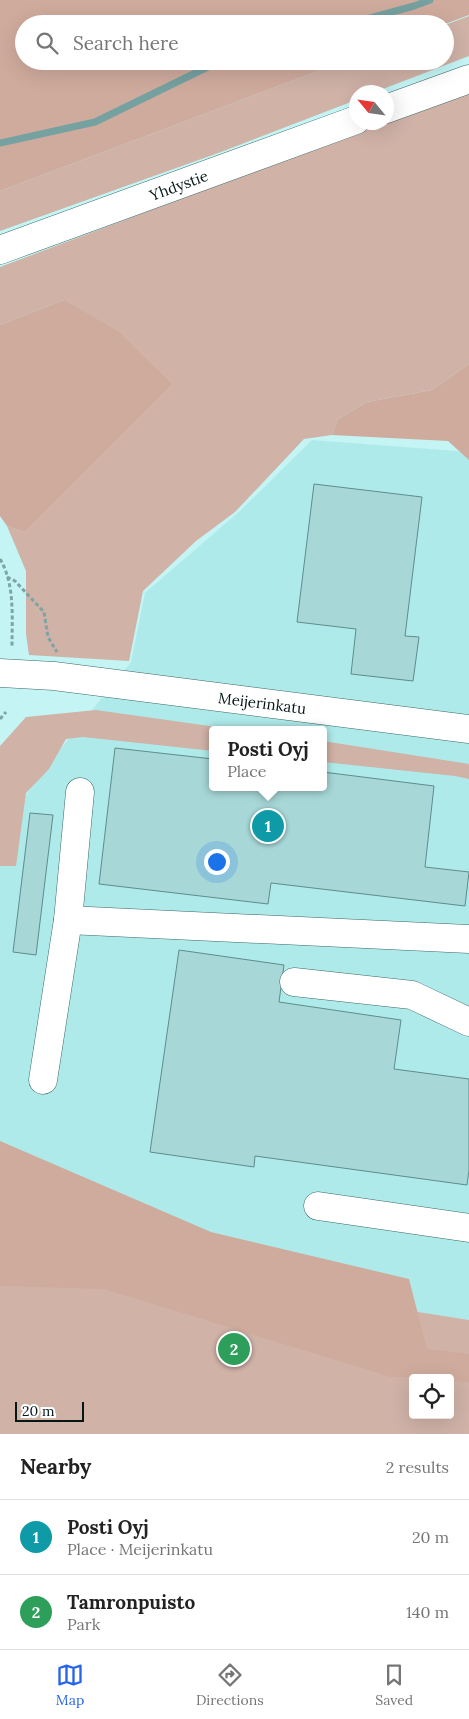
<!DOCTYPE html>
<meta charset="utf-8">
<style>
:root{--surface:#fff;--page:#f6f6f6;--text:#222;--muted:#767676;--line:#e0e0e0;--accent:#2563eb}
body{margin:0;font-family:Lora,serif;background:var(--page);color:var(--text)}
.controls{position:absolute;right:15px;bottom:15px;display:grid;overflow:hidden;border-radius:5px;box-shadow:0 5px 20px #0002}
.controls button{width:45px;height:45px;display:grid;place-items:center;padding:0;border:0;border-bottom:1px solid var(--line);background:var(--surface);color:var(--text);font:25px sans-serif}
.compass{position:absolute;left:349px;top:85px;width:45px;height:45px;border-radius:50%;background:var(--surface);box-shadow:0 5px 20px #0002;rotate:299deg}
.scale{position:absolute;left:15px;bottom:12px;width:69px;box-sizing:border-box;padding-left:5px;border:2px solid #051617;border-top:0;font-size:14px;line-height:18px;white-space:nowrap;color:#051617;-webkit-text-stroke:4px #fff;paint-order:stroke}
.you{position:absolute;left:216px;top:861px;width:18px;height:18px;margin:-12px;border:4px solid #fff;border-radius:50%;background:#1a73e8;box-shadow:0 0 0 8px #1a73e833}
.badge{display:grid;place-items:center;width:32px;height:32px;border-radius:50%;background:var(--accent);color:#fff;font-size:16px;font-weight:700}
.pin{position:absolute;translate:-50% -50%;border:2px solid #fff;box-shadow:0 1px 5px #0006}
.popup{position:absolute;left:209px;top:726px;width:118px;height:65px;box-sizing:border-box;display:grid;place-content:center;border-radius:5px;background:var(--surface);filter:drop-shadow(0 1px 4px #0005);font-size:16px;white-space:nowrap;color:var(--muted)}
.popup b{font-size:19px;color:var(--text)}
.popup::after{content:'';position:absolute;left:50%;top:100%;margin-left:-10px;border:10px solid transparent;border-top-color:var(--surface)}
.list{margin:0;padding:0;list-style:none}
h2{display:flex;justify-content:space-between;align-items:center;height:65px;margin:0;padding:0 20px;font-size:21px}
h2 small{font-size:16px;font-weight:400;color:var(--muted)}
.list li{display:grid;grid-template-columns:32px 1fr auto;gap:15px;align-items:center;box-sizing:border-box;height:75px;padding:0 20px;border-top:1px solid var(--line)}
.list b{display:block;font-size:19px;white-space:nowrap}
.list p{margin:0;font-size:16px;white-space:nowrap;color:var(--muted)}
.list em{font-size:16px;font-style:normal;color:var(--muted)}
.icon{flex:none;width:28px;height:28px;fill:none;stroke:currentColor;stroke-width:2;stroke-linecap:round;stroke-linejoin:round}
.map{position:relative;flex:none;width:469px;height:1434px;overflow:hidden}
.search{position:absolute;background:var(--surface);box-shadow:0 5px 20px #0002;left:15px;right:15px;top:15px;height:55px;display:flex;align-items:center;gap:12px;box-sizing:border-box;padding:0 18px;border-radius:28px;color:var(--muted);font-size:19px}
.sheet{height:215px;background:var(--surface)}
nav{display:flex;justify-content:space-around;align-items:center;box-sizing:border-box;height:70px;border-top:1px solid var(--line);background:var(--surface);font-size:14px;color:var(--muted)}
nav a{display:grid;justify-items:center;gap:2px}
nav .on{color:var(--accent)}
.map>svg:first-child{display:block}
.built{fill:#afeaea;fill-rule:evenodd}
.green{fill:#d0b2a7;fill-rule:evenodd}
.forest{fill:#cfab9d}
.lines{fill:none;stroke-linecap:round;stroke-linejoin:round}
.stream{stroke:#76a1a1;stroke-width:7}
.building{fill:#a7d7d7;stroke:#5e8c8c}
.minor-casing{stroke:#3b6868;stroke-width:29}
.major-casing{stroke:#3b6868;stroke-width:29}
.path{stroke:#7fa4a4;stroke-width:3;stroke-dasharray:4 2.5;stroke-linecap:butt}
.minor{stroke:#fff;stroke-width:28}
.major{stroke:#fff;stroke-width:28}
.labels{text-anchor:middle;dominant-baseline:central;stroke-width:4;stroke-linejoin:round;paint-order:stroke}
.street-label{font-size:15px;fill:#051617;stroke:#fff}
</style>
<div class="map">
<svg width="469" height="1434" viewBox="0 0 469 1434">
<rect width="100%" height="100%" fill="#c4f4f4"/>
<path class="built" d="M 312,440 L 469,452 L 469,1320 L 263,1288 L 0,1144 L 0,852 L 15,814 L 36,779 L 131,662 L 145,593 L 241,510 ZM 213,730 L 323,730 L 323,787 L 213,787 Z"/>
<path class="green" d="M 469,16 L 469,56 L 375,92 L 356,92 L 356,100 L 221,152 L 0,231 L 0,191 L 345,61 L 445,61 L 445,25 Z
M 469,90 L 469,364 L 432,390 L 367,402 L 338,419 L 332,435 L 304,439 L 235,512 L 196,541 L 143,591 L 129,661 L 29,655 L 26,634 L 26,571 L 7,526 L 24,532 L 64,300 L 0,325 L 0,267 L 382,123 L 386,122 L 387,121 Z
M 96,710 L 238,730 L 213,730 L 213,751 L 83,737 L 66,739 L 49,769 L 26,793 L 16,866 L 0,866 L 0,746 L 26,717 Z
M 323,741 L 469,764 L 469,779 L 455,776 L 323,762 Z
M 0,1246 L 469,1320 L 469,1434 L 0,1434 ZM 413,1378 L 450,1378 L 450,1415 L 413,1415 Z"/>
<path class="forest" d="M 0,0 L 469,0 L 469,15 L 445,24 L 24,24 L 24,61 L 345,61 L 0,191 Z
M 64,300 L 119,332 L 172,384 L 24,532 L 7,526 L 0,516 L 0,325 Z
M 469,364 L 469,460 L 448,441 L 332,435 L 338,419 L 367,402 L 432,390 Z
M 0,1141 L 211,1232 L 409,1279 L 427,1349 L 469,1354 L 469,1382 L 450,1381 L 450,1378 L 391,1377 L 104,1289 L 0,1286 Z"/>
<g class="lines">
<path class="stream" d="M 348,24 L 414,6 L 430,0
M 0,143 L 95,122 L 220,61"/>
</g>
<path class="building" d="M 314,484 L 422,497 L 405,636 L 419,637 L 413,681 L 351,674 L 356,629 L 297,622 Z
M 115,748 L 213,759 L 213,787 L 323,787 L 323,772 L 434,786 L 425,867 L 469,872 L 465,906 L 271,883 L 268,904 L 99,884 Z
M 30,813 L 53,815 L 36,955 L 13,952 Z
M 179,950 L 284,965 L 279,1002 L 401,1020 L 394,1069 L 469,1079 L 469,1170 L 467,1185 L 255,1156 L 254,1167 L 150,1152 Z"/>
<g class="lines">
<g class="minor-casing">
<g id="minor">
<path id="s1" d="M 0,673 L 54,676 L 469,729"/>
<path d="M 80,792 L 68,920 L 469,939"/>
<path d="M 294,982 L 412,995 L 469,1022"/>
<path d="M 43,1080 L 68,920"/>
<path d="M 318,1206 L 469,1228"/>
</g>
</g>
<g class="major-casing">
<g id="major">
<path d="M 386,109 L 469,79"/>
<path id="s2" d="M 0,250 L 356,120"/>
</g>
</g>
<path class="path" d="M 0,559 C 15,584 12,617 12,646
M 7,577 L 15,581 L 44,612 L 48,637 L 57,652
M 0,719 L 6,712"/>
<use href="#minor" class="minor"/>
<use href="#major" class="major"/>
</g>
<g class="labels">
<g class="street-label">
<text stroke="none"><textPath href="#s2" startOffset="190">Yhdystie</textPath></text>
<text stroke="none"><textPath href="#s1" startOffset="264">Meijerinkatu</textPath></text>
</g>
</g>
</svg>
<div class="controls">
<button><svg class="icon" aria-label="locate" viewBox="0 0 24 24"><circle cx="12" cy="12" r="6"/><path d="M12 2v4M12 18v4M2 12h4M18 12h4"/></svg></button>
</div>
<svg class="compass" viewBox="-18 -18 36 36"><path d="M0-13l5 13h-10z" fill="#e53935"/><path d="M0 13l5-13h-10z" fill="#767676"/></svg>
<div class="scale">20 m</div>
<div class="you"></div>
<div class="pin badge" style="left:268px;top:826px;background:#0f9aa8">1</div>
<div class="popup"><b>Posti Oyj</b>Place</div>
<div class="pin badge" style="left:234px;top:1349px;background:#2e9e5b">2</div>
<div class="search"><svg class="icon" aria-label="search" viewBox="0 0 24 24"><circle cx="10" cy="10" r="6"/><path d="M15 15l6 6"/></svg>Search here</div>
</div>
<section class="sheet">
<h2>Nearby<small>2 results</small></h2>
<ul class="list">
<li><span class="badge" style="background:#0f9aa8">1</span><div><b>Posti Oyj</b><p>Place · Meijerinkatu</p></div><em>20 m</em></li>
<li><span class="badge" style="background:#2e9e5b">2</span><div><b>Tamronpuisto</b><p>Park</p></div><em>140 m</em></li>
</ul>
</section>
<nav>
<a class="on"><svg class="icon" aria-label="map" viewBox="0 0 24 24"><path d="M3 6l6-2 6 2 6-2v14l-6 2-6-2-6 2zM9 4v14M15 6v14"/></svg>Map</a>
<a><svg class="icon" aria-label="directions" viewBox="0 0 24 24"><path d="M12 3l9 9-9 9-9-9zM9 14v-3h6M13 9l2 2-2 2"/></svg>Directions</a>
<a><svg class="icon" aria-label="saved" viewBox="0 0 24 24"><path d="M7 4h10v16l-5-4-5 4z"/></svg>Saved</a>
</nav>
